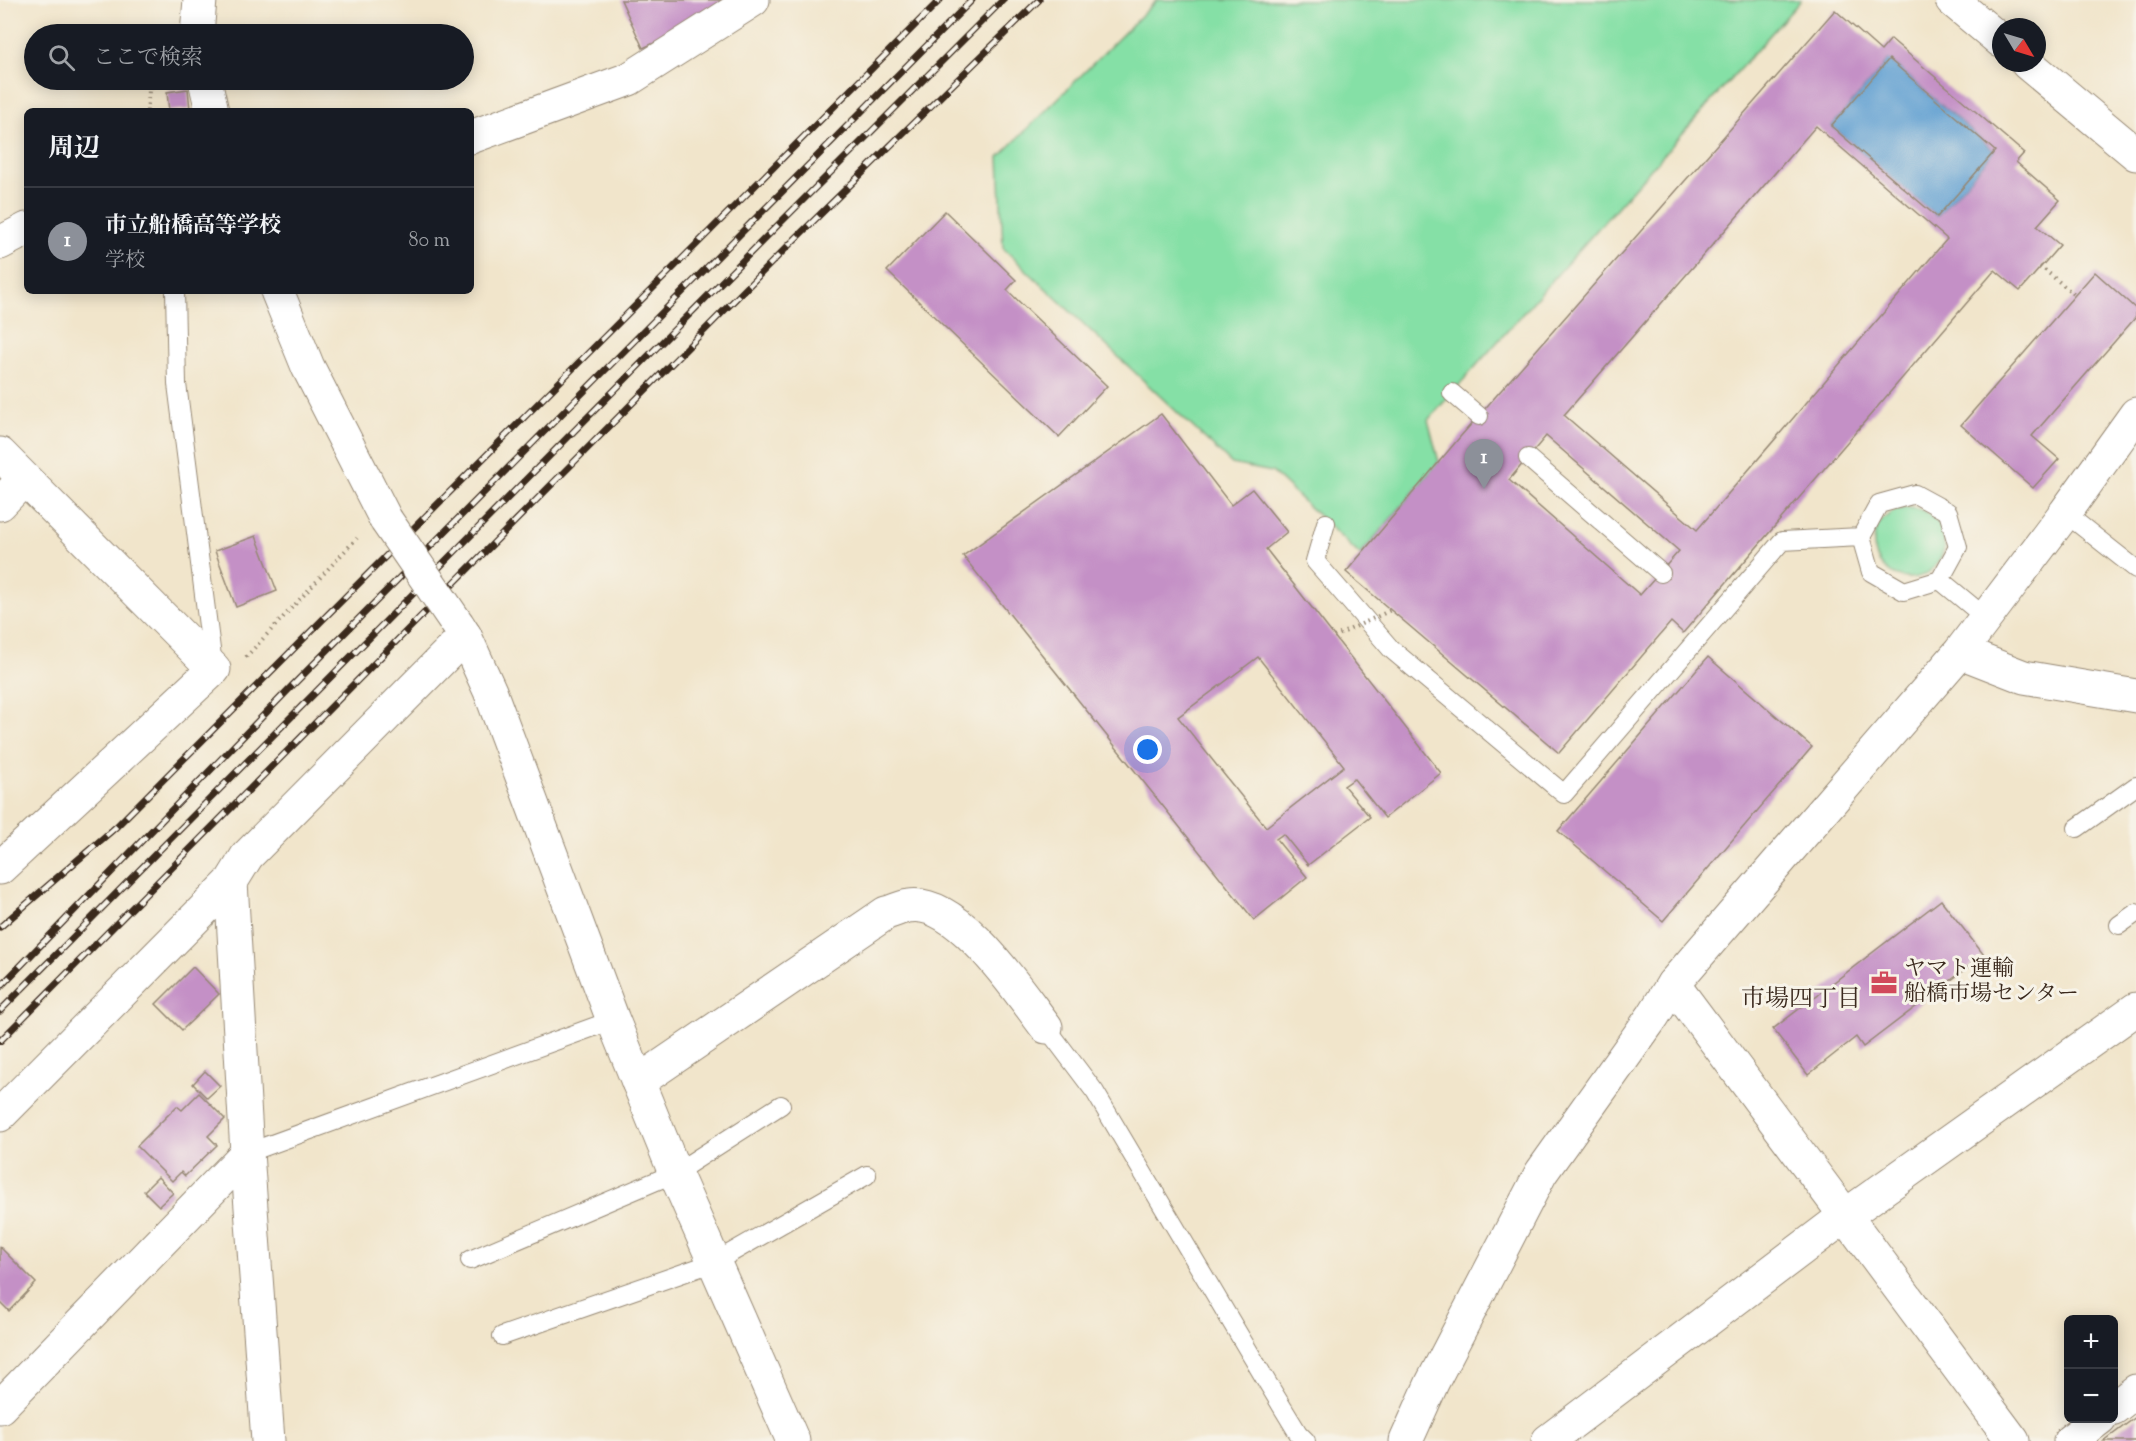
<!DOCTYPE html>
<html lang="ja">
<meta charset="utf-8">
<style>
:root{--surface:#171b24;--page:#242831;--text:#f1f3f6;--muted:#9ea1a6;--line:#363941;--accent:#8c9099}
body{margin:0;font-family:"Sorts Mill Goudy","Noto Serif JP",serif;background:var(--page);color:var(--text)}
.controls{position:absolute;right:18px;bottom:18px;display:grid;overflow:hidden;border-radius:9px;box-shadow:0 3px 15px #0003}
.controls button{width:54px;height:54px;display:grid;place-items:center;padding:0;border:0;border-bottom:2px solid var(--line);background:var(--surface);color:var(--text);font:30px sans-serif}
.compass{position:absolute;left:1992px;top:18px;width:54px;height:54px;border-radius:50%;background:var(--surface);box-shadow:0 3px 15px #0003;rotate:128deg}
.you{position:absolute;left:1148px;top:750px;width:21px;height:21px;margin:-15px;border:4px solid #fff;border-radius:50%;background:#1a73e8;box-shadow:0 0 0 9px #1a73e833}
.badge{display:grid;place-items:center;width:39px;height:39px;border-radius:50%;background:var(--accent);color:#fff;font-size:20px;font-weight:700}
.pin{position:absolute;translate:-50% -50px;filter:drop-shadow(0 2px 3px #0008)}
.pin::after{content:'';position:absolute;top:32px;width:21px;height:18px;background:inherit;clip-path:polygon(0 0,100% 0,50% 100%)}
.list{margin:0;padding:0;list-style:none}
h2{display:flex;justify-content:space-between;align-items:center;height:78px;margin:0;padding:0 24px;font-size:26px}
h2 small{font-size:20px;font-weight:400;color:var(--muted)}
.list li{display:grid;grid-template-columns:39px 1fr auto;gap:18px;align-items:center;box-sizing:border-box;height:108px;padding:0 24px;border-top:2px solid var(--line)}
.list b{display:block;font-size:22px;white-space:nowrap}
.list p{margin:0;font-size:20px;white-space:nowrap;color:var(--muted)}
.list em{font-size:20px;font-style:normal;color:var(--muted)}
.icon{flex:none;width:33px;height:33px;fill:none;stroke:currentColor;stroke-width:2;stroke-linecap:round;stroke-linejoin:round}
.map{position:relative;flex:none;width:2136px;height:1441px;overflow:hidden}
.search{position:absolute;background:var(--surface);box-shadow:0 3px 15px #0003;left:24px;top:24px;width:450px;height:66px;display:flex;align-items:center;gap:15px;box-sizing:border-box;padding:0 21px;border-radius:33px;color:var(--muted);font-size:22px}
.panel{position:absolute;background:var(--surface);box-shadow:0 3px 15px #0003;left:24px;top:108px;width:450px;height:186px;border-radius:9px}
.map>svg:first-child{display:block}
.green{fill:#85e0a6;stroke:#608562;stroke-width:1.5}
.water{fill:#5e9fd1;stroke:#4c6478;stroke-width:1.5}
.building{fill:#c490c6;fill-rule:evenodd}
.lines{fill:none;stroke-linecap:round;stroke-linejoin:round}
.lane-casing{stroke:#968874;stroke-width:20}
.street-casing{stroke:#968874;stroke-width:35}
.secondary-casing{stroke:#968874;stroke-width:35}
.path{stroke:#968874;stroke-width:4;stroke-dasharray:1.5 4.5;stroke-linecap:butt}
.lane{stroke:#fff;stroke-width:18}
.street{stroke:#fff;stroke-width:33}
.secondary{stroke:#fff;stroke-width:33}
.rail-casing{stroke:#3b2a1e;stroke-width:7}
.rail{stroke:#f7f3e8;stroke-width:4.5;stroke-dasharray:14;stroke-linecap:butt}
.secondary-bridge-casing{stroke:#968874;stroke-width:35;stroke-linecap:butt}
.path-bridge{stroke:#968874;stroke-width:4;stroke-dasharray:1.5 4.5;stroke-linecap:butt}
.secondary-bridge{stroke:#fff;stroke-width:33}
.labels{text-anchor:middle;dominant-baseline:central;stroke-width:6;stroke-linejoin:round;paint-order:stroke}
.poi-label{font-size:22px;fill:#3b2a1e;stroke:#f7f3e8;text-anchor:start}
.neighbourhood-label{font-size:24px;fill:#3b2a1e;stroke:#f7f3e8}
</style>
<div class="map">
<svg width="2136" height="1441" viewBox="0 0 2136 1441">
<rect width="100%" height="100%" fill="#f7f3e8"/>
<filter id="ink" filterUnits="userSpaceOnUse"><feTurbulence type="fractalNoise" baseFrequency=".0167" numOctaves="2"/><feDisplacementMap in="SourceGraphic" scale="12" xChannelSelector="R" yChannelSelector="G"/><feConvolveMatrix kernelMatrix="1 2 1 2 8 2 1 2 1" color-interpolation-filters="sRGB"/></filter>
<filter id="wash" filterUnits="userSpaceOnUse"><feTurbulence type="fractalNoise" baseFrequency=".008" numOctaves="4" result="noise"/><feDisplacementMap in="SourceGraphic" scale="24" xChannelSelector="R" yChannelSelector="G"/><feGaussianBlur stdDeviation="1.35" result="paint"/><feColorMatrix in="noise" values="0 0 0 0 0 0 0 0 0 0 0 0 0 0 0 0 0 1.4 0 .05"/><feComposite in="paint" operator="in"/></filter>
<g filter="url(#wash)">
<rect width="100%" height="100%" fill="#f1e5cb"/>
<path class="green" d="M 1157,0 L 1801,0 L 1428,420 L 1439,462 L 1360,555 L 1272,472 L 1232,464 L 1003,248 L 999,157 Z
M1874 543a35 35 0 1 1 70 0a35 35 0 1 1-70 0Z"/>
<path class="water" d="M 1889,59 L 1995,151 L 1937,217 L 1831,126 Z"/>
<g id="blocks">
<path class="building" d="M 621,0 L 728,0 L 732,8 L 643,48 Z
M 1835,10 L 1881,51 L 1891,39 L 2024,153 L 2016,162 L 2060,200 L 2037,226 L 2060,245 L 2020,291 L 1995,270 L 1683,633 L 1671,622 L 1559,753 L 1346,572 L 1460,437 ZM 1889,59 L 1995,151 L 1937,217 L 1831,126 ZM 1816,126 L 1947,239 L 1697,530 L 1564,415 ZM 1546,436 L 1679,551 L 1640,595 L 1509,480 Z
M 188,89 L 190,109 L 169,111 L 167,92 Z
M 945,211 L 1016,280 L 1007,290 L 1107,386 L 1059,437 L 887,271 Z
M 2095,272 L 2136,309 L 2136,317 L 2032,436 L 2059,459 L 2033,488 L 1961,425 Z
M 1161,414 L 1231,505 L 1252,489 L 1287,532 L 1266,549 L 1441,773 L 1385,818 L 1354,779 L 1344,786 L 1370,817 L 1308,865 L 1283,834 L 1276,839 L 1307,877 L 1254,920 L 963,556 ZM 1258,657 L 1344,766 L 1266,827 L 1178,717 Z
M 256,536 L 277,591 L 236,607 L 215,551 Z
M 1708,657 L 1812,747 L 1663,921 L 1558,831 Z
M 1941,900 L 1984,955 L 1863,1047 L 1856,1037 L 1808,1075 L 1773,1029 Z
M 193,967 L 219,994 L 182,1030 L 156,1004 Z
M 205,1071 L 220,1086 L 207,1098 L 193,1084 Z
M 199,1093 L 225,1119 L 208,1136 L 217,1145 L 185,1176 L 181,1172 L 172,1181 L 137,1146 L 177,1106 L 182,1110 Z
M 158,1177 L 173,1193 L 159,1206 L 144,1191 Z
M 0,1247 L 36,1283 L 9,1311 L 0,1302 Z
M 2136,1417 L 2136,1441 L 2104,1441 Z"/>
</g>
</g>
<g filter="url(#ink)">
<use href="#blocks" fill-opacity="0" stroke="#968874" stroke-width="1.5"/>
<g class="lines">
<g class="lane-casing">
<path id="lane" d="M 175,291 L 177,384 L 213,665
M 1452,393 L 1479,416
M 1528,458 L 1661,573
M 1915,494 L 1948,512 L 1958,547 L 1940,580 L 1904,591 L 1871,572 L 1861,537 L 1879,504 Z
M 2065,513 L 2136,569
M 1326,523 L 1315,561 L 1391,649 L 1564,794 L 1782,541 L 1861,537
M 1940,580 L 1986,618
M 2077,828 L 2136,786
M 2119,925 L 2136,913
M 1046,1027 L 1095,1092 L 1267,1382 L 1298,1433 L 1306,1441
M 247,1153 L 613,1020
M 470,1260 L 675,1173 L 781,1105
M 502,1336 L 715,1262 L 867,1175"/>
</g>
<g class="street-casing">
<path id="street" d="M 1952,0 L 2001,41
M 197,34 L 200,0
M 2027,63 L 2136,154
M 205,80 L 212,111
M 471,137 L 629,79 L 753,0
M 0,243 L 27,229
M 277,291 L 308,367 L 386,520
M 0,454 L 214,669 L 0,868
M 0,504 L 24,479
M 1960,652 L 2024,677 L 2136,696
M 231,882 L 247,1153 L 268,1441
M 638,1082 L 886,913 C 894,911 901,907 909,906 C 958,898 1019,992 1046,1027
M 0,1115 L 231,882 L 247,856 L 465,636
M 0,1407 L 247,1153
M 2114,1408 L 2136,1391
M 1406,1441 L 1432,1383 L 1541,1173 L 1653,1016 L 1673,984 L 1960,652 L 2065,513 L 2136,414
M 1548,1441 L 1845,1216 L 2136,1009
M 2070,1441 L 2100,1418"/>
</g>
<g class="secondary-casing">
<path id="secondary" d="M 458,625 L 465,636 L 490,691 L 613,1020 L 675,1173 L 793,1441
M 1673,984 L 2013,1441"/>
</g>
<path class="path" d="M 147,111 L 149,91 L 156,80
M 2040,266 L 2075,295
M 246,657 L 357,538"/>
<use href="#lane" class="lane"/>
<use href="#street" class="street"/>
<use href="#secondary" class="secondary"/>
<g class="rail-casing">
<path id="rail" d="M 0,927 L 116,827 L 940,0
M 0,987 L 291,687 L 972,0
M 0,1011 L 776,227 L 1003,0
M 0,1041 L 794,240 L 1039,0"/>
</g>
<use href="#rail" class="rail"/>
<g class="secondary-bridge-casing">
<path id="secondary-bridge" d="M 386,520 L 458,625"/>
</g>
<path class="path-bridge" d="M 1334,637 L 1391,610"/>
<use href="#secondary-bridge" class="secondary-bridge"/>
</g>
</g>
<defs>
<g id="office-bare" transform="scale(2.07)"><path d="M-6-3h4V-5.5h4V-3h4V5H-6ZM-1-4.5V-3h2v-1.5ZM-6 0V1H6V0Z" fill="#d1495b" stroke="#f7f3e8" stroke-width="2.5" paint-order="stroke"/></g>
</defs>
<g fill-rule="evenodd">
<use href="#office-bare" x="1884" y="983"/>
</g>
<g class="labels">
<g class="poi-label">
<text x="1904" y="970">ヤマト運輸<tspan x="1904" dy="25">船橋市場センター</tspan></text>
</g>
<g class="neighbourhood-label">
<text x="1801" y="1000">市場四丁目</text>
</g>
</g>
</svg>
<div class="controls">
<button>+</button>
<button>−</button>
</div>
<svg class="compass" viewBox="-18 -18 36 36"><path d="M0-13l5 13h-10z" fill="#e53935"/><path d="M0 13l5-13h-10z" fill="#9ea1a6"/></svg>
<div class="you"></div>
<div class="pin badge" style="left:1484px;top:489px">1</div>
<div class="search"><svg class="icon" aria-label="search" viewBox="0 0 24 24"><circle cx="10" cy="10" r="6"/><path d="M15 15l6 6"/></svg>ここで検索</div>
<section class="panel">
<h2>周辺<small></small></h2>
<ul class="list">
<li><span class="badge">1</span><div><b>市立船橋高等学校</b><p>学校</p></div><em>80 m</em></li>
</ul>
</section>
</div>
